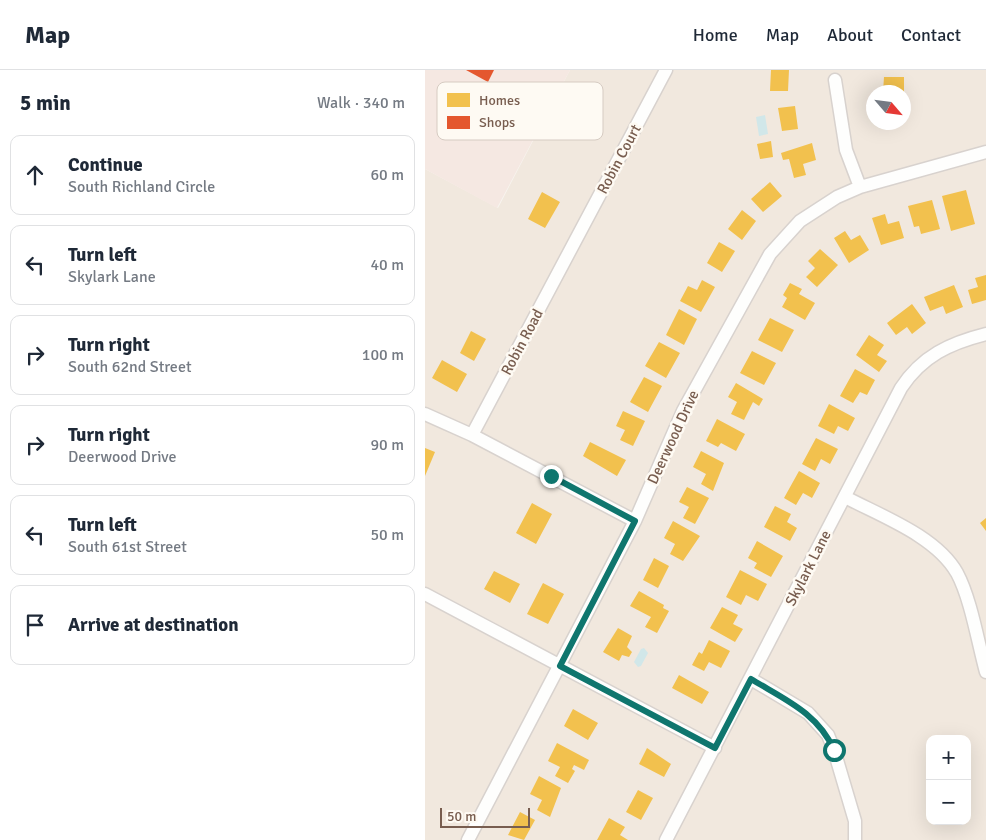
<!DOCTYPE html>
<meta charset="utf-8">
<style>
:root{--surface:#fff;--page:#f2f2f3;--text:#1f2937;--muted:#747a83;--line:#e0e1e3}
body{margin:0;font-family:Signika,sans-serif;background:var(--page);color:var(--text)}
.controls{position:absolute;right:15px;bottom:15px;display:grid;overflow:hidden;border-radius:10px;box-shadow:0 5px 20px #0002}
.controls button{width:45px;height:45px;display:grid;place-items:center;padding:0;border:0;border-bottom:1px solid var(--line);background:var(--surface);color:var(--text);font:25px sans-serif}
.compass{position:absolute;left:441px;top:15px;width:45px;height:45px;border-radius:50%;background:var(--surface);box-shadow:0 5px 20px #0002;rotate:118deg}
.scale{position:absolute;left:15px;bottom:12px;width:90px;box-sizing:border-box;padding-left:5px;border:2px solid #785d4f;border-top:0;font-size:14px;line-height:18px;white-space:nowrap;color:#785d4f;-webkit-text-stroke:4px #fefaf3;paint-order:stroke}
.stop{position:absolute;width:15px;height:15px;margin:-11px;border:4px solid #0f766e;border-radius:50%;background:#fff}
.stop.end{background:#0f766e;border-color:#fff;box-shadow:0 1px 5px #0008}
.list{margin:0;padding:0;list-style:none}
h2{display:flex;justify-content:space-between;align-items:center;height:65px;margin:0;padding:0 20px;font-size:21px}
h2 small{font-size:16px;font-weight:400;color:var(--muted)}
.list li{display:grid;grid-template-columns:32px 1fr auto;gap:15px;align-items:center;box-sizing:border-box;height:80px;margin:0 10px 10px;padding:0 10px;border:1px solid var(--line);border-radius:10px}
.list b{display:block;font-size:19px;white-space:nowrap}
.list p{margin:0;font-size:16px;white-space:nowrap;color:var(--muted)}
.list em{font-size:16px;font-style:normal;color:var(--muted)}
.icon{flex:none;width:28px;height:28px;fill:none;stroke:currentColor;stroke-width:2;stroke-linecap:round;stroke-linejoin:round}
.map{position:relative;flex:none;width:561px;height:770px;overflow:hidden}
header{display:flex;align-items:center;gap:30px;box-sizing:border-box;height:70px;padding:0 25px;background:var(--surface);border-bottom:1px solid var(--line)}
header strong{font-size:24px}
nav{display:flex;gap:28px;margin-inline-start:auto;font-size:18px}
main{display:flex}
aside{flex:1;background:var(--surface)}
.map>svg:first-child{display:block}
.residential{fill:#f1e8de;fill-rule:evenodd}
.commercial{fill:#f5e8e2}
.water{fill:#d1e7e9}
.homes{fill:#f2c14e}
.shops{fill:#e4572e}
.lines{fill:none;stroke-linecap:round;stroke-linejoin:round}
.street-casing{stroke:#d8d2ce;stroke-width:15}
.street{stroke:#fefefd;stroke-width:12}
.route{stroke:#0f766e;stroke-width:6}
.labels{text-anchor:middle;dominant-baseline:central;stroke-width:5;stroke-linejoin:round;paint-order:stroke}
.street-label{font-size:15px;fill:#785d4f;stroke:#fefaf3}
.key{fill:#fefaf3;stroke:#d6cbc2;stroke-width:1}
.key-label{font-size:14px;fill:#785d4f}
</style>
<header>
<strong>Map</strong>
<nav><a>Home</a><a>Map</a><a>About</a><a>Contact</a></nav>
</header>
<main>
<aside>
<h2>5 min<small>Walk · 340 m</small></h2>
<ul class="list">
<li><svg class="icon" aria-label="ahead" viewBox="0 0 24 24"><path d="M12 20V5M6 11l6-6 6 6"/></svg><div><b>Continue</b><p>South Richland Circle</p></div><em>60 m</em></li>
<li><svg class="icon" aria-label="left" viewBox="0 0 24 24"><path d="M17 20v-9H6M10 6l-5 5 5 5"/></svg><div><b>Turn left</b><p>Skylark Lane</p></div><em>40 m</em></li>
<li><svg class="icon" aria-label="right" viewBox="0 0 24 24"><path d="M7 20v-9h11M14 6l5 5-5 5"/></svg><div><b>Turn right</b><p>South 62nd Street</p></div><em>100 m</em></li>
<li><svg class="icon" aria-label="right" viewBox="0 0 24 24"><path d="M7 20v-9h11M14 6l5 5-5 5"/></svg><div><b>Turn right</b><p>Deerwood Drive</p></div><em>90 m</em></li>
<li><svg class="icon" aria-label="left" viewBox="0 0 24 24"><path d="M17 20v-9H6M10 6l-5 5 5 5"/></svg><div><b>Turn left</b><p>South 61st Street</p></div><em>50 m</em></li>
<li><svg class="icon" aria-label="arrive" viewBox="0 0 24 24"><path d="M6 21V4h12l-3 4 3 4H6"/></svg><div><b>Arrive at destination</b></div></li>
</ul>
</aside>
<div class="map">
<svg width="561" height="770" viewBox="0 0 561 770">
<rect width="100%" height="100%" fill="#f8f5f0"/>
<path class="residential" d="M 145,0 L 561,0 L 561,770 L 0,770 L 0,99 L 73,138 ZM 448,22 L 478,22 L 478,52 L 448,52 ZM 505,669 L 542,669 L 542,751 L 505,751 Z"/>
<path class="commercial" d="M 0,0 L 145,0 L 72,138 L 0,99 Z"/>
<path class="water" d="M 340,45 L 343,64 L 334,66 L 331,47 Z
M 219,578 L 223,583 L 216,596 L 213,597 L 209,592 L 216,579 Z"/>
<path class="homes" d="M 346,0 L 364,0 L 363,21 L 345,21 Z
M 459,7 L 479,7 L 479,22 L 458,22 Z
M 370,36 L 373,59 L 357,61 L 353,38 Z
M 346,71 L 348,87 L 335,89 L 332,74 Z
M 387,73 L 391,90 L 378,94 L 381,105 L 369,108 L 364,89 L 358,90 L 356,83 Z
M 345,112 L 357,126 L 338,142 L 326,129 Z
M 541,120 L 550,154 L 526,161 L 517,126 Z
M 117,122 L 135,132 L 120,158 L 103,149 Z
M 507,130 L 515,159 L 496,164 L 494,156 L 489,157 L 483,136 Z
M 317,140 L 331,151 L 317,170 L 303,159 Z
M 460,144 L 463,154 L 474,151 L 479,168 L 456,175 L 447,148 Z
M 420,161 L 426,170 L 435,165 L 444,180 L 424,193 L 409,168 Z
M 294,172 L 310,181 L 297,202 L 282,193 Z
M 395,179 L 413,195 L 392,217 L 381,207 L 390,198 L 383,191 Z
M 561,205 L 561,230 L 547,234 L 543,220 L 553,217 L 550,208 Z
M 277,210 L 290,217 L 276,242 L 255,231 L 263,216 L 272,220 Z
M 365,213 L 377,219 L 374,224 L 390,233 L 380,250 L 357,237 L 362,228 L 358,225 Z
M 529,215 L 538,237 L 521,244 L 518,236 L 505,241 L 499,227 Z
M 487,234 L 501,253 L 487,264 L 482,257 L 471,265 L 462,253 Z
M 254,239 L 272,249 L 259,275 L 241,265 Z
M 345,248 L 369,260 L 357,282 L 333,270 Z
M 46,261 L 61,269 L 49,291 L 35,283 Z
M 444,265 L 459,275 L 452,285 L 462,291 L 454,302 L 431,285 Z
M 234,272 L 255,283 L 241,308 L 220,296 Z
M 327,281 L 351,293 L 339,315 L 315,303 Z
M 17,290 L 42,304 L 32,322 L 7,308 Z
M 430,299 L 450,310 L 442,325 L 435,322 L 428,333 L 415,326 Z
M 219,307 L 237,316 L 223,342 L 205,332 Z
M 311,313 L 338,329 L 334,336 L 328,332 L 319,350 L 306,344 L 312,332 L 303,327 Z
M 404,334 L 430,348 L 423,361 L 413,356 L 409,364 L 393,356 Z
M 198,341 L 220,351 L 208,376 L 195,370 L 200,360 L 191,356 Z
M 292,349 L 320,364 L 311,381 L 296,373 L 293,377 L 281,371 Z
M 391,368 L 413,379 L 405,394 L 396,389 L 390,401 L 377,394 Z
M 165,372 L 201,390 L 192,406 L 158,386 Z
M 0,378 L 10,382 L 0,406 Z
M 276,381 L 299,393 L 288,421 L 276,414 L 281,404 L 268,397 Z
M 374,401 L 395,413 L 387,428 L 378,423 L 371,435 L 359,428 Z
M 262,417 L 284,428 L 270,454 L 258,448 L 264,437 L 254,432 Z
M 107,433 L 127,444 L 111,474 L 91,463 Z
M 350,436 L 366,444 L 362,452 L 372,458 L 365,471 L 339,457 Z
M 561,448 L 561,461 L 555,453 Z
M 248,451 L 275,466 L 258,491 L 245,484 L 250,474 L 239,468 Z
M 332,471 L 358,486 L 346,507 L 329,498 L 332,493 L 323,488 Z
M 229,488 L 244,496 L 233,518 L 218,510 Z
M 315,500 L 342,514 L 333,531 L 321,525 L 316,535 L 301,527 Z
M 69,501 L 95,514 L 85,533 L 59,519 Z
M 118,513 L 139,524 L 123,554 L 102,544 Z
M 214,521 L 239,535 L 238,538 L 244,541 L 232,563 L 220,557 L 226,547 L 205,536 Z
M 297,537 L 313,545 L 308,554 L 318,559 L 310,572 L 285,558 Z
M 193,558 L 207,566 L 202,577 L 207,582 L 204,587 L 197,585 L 194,591 L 178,582 Z
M 284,570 L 305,581 L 296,598 L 284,592 L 279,601 L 267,595 L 274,582 L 277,584 Z
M 254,605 L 284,622 L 277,634 L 247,618 Z
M 148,639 L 173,653 L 163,670 L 139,656 Z
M 132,673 L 164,690 L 159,700 L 149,695 L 147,699 L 150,701 L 143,713 L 130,706 L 135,697 L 123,691 Z
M 222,678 L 246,694 L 239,707 L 214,694 Z
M 114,706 L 136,718 L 125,747 L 112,740 L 117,730 L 105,724 Z
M 213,720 L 228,728 L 216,750 L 201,742 Z
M 95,742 L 110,750 L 99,770 L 83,765 Z
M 184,748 L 200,757 L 195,765 L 203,770 L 172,770 Z"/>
<path class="shops" d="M 41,0 L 69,0 L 63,12 Z"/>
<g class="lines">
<g class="street-casing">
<path id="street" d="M 410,10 L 421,80 L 435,117
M 0,344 L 47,365 L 210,451
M 47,365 L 241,0
M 420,427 C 456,446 511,466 532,503 C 546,529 553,573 561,602
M 0,524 L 290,678
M 326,609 L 383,643 L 403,665 L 409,680 L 430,751 L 430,770
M 43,770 L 210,451 L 258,341 L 345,184 L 375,151 L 412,127 L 435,117 L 561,82
M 241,770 L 476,318 C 497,286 525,273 561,264"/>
</g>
<use href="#street" class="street"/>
</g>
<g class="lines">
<path class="route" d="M 126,406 L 210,451 L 135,596 L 290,678 L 326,609 C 359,629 393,643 409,680"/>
</g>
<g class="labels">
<g class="street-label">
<text transform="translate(194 89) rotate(-62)">Robin Court</text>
<text transform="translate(97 272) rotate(-62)">Robin Road</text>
<text transform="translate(248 367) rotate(-65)">Deerwood Drive</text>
<text transform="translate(383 498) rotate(-63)">Skylark Lane</text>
</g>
</g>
<rect x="12" y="12" width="166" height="58" rx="8" class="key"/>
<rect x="22" y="23" width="23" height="14" fill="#f2c14e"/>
<rect x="22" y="46" width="23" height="13" fill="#e4572e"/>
<g class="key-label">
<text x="54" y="35">Homes</text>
<text x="54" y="57">Shops</text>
</g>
</svg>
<div class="controls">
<button>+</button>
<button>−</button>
</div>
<svg class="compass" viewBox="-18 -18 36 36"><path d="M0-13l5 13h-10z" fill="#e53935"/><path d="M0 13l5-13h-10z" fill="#747a83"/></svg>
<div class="scale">50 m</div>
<div class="stop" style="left:409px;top:680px"></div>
<div class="stop end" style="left:126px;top:406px"></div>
</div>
</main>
